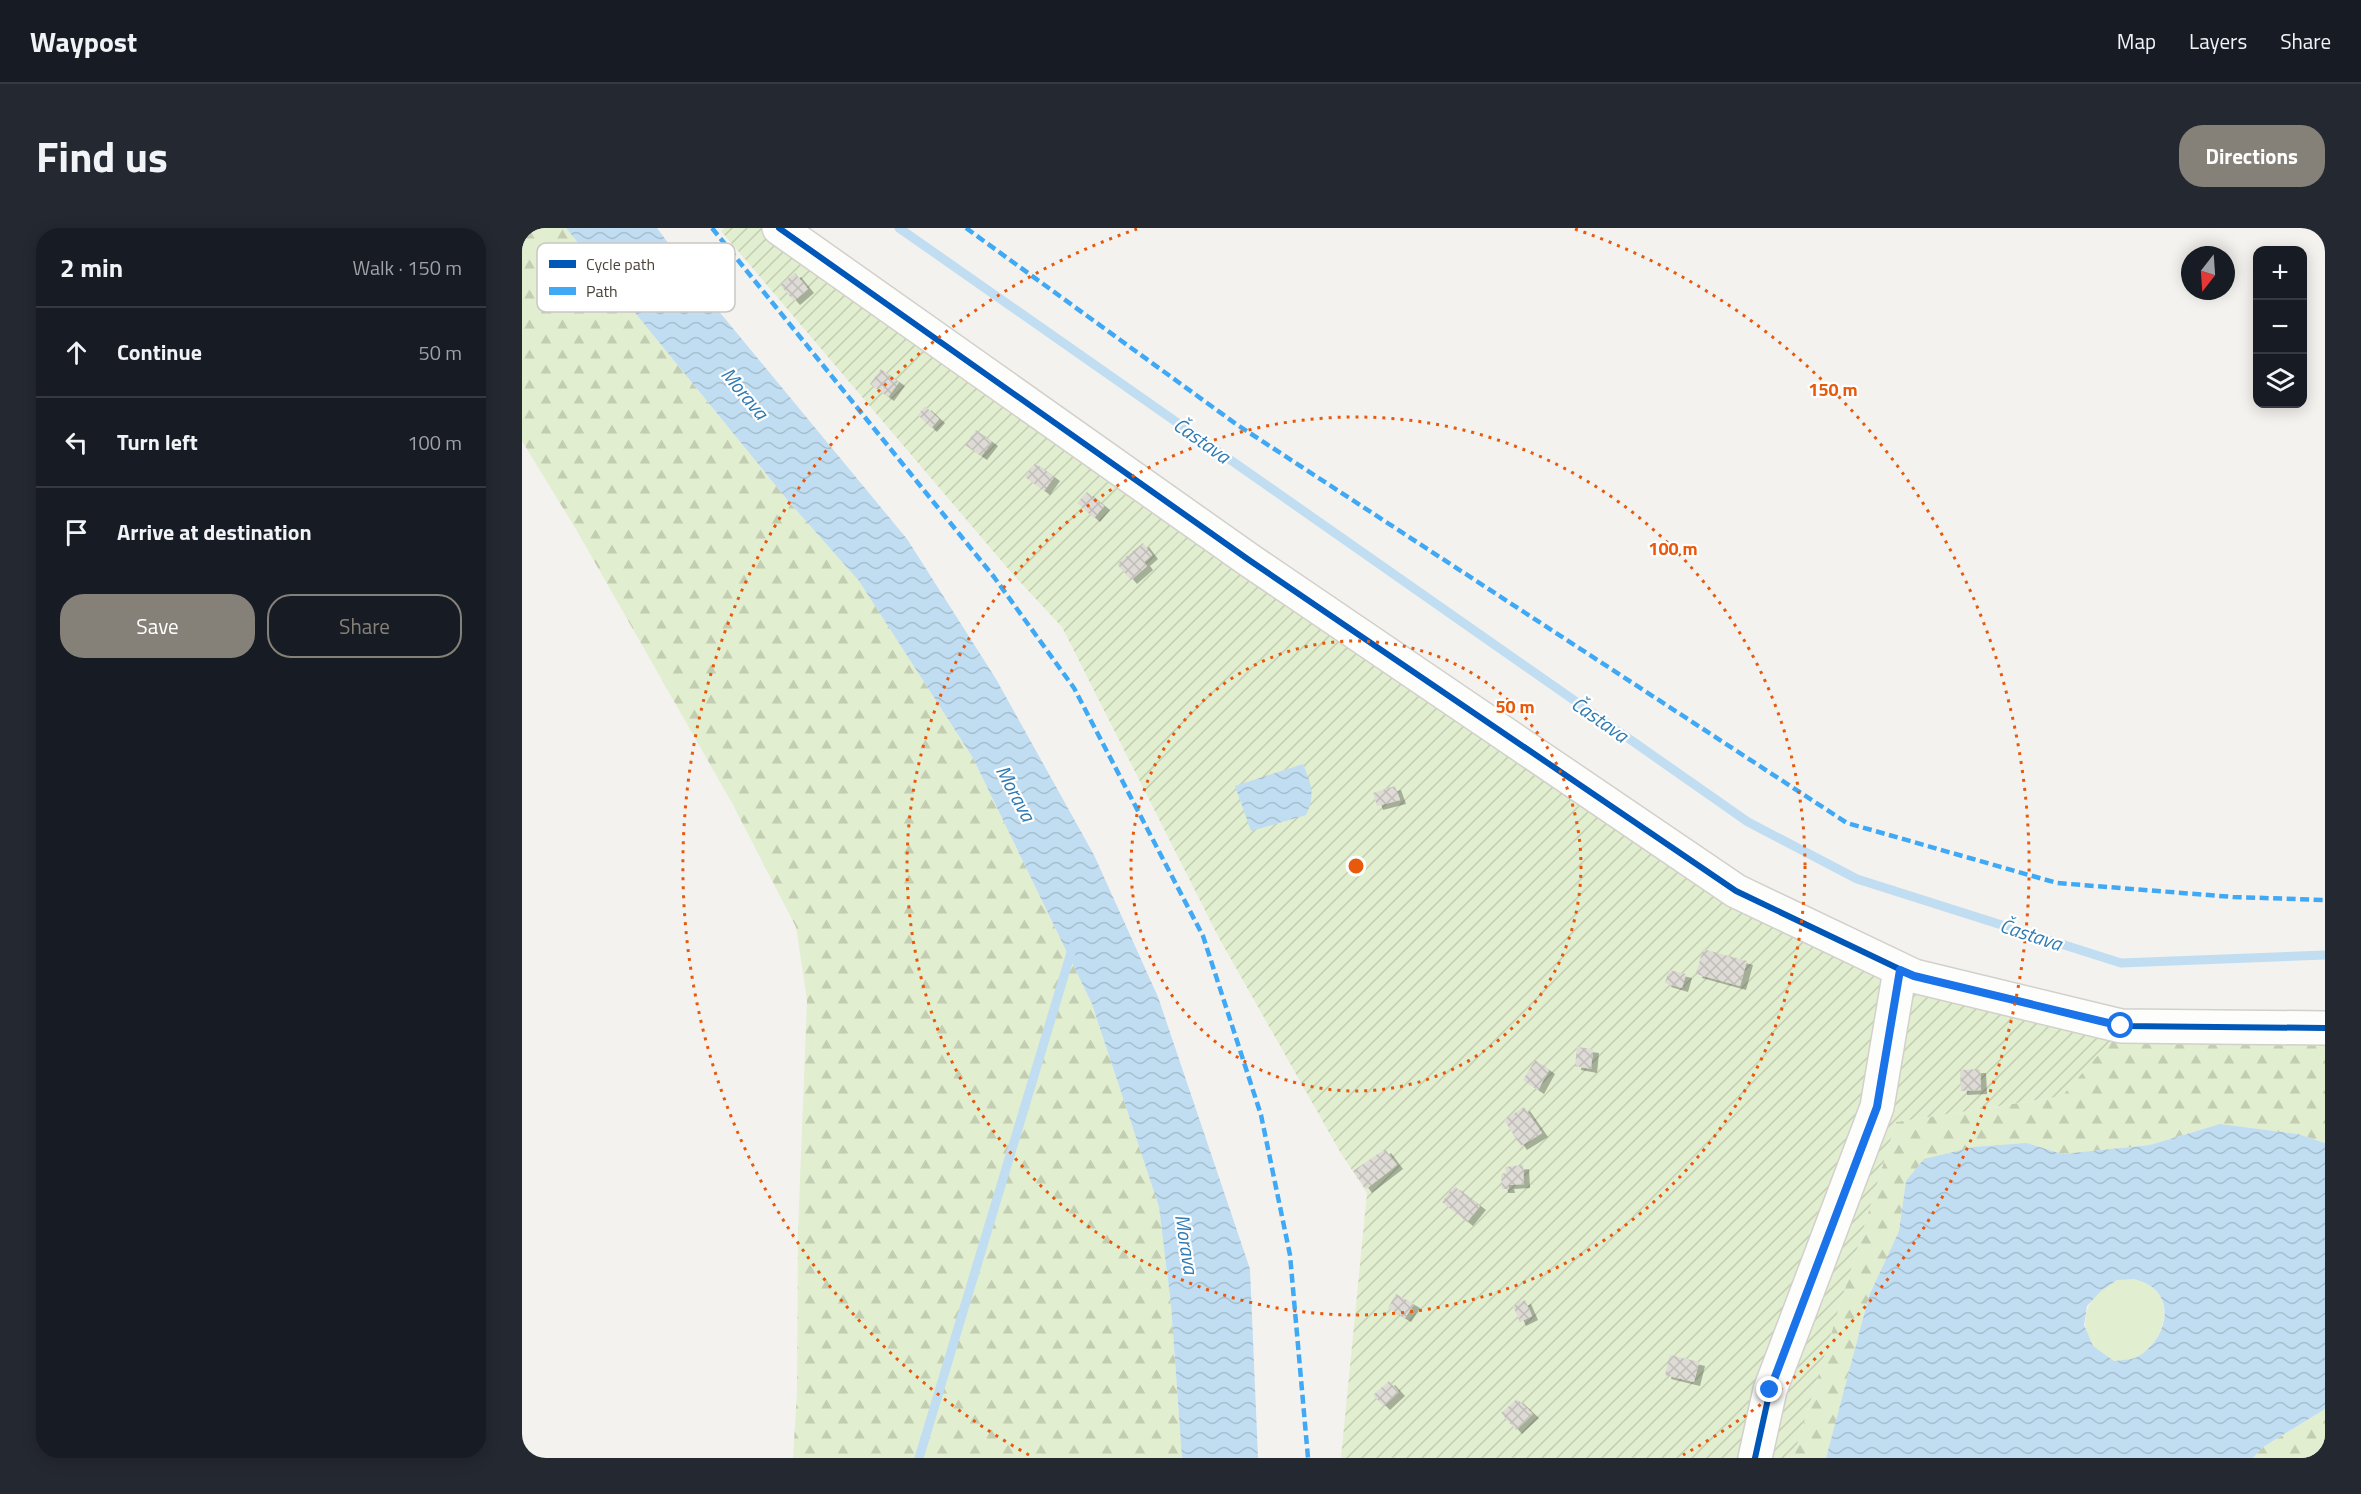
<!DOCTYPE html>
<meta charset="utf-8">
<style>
:root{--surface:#171b24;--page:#242831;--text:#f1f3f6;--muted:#9ea1a6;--line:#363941;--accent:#868178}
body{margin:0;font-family:"Titillium Web",sans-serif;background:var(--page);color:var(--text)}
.controls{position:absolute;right:18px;top:18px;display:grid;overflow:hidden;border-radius:12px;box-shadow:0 3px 15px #0003}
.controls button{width:54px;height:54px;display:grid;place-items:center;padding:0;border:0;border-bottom:2px solid var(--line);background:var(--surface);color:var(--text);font:30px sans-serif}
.compass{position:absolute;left:1659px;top:18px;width:54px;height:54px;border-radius:50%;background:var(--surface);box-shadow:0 3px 15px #0003;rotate:197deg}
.stop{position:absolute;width:18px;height:18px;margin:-14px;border:4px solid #1a73e8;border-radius:50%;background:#fff}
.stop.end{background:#1a73e8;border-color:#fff;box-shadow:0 2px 6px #0008}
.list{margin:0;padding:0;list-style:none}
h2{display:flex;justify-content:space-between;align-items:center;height:78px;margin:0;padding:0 24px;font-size:26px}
h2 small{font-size:20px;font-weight:400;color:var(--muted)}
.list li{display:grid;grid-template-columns:39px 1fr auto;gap:18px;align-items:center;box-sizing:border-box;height:90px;padding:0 24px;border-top:2px solid var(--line)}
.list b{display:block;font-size:22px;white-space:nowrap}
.list em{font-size:20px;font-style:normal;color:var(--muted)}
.actions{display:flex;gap:12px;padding:18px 24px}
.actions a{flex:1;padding:14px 0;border:2px solid var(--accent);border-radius:24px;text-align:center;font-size:21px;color:var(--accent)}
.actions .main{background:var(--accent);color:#fff}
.icon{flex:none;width:33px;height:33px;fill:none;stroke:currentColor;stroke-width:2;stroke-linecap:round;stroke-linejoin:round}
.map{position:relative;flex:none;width:1803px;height:1230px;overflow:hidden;border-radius:24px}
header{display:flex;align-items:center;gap:36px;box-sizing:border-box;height:84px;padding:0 30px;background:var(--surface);border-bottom:2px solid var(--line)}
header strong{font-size:28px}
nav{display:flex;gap:33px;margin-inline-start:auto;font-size:21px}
.intro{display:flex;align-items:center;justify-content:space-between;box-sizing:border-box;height:144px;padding:0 36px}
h1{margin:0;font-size:42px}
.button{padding:15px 27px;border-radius:24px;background:var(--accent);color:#fff;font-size:21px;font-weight:700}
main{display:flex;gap:36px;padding:0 36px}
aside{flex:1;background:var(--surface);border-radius:24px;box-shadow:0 3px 15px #0003}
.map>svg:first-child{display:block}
.green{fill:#e1eecf}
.forest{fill:url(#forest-firs)}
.garden{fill:url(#garden-furrows)}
.water{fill:url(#water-waves);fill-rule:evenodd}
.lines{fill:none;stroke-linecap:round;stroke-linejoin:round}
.stream{stroke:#c0ddf1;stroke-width:9}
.building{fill:url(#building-cross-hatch);filter:url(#shadow)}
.minor-casing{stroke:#d2d0cb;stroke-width:36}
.minor{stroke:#fdfdfc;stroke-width:33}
.quiet{stroke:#3fa9f5;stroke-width:4.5;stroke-dasharray:9 4.5;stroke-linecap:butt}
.cycleway-casing{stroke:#fff;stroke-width:10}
.cycleway{stroke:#0057b8;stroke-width:6}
.route{stroke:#1a73e8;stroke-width:8}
.ring{fill:none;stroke:#e8590c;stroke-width:3;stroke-dasharray:3 6}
.labels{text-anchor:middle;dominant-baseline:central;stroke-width:4.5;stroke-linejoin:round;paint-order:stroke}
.water-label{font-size:20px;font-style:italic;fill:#2e7ab2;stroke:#fff}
.key{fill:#fff;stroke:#c9c7c4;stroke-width:1.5}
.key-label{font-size:16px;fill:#4b4439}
.centre{fill:#e8590c;stroke:#fff;stroke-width:3}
.ring-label{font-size:18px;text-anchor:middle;font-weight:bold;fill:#e8590c;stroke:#fff;stroke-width:4.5;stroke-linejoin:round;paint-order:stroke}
</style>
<header>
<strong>Waypost</strong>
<nav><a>Map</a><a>Layers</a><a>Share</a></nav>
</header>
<div class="intro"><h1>Find us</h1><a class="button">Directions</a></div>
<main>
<aside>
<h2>2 min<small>Walk · 150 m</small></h2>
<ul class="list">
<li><svg class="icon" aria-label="ahead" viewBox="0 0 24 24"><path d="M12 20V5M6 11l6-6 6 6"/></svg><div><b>Continue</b></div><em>50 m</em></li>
<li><svg class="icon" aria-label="left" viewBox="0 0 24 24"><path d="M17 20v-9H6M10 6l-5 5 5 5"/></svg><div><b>Turn left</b></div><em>100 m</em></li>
<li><svg class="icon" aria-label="arrive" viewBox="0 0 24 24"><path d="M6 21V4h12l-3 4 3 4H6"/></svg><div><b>Arrive at destination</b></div></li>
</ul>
<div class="actions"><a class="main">Save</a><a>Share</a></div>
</aside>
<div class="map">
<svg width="1803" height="1230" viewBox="0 0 1803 1230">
<defs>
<pattern id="forest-firs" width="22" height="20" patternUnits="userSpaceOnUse" patternTransform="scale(1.5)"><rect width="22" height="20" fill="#e1eecf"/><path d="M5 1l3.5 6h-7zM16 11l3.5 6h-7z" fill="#c3cdb2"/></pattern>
<pattern id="garden-furrows" width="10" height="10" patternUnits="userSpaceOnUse" patternTransform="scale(1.5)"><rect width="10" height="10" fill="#e1eecf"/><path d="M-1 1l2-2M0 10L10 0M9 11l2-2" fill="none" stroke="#c3cdb2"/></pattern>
<pattern id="water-waves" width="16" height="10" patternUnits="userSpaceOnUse" patternTransform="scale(1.5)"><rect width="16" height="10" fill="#c0ddf1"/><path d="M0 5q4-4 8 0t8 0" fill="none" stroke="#a6bfcf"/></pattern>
<pattern id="building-cross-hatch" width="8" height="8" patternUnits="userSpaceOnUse" patternTransform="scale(1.5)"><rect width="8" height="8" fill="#dedbd6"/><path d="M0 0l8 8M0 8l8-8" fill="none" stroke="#c0bdb8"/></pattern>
<filter id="shadow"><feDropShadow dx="6" dy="4" stdDeviation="0" flood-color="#0004"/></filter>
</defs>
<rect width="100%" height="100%" fill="#f4f2ee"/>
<path class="green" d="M 1612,1051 C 1618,1053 1625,1055 1630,1059 C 1654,1079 1639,1116 1615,1129 C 1609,1132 1599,1132 1592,1133 C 1586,1129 1574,1123 1570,1117 C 1554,1091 1568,1064 1594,1053 C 1599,1050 1607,1051 1612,1051 Z"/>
<path class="forest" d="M 0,0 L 44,0 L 268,275 L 337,353 L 451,530 L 570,776 L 637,979 L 649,1077 L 660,1230 L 271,1230 L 275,1165 L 276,1004 L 285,772 L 274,699 L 210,575 L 55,303 L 0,213 Z
M 1803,792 L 1803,915 L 1776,906 L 1698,896 L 1628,917 L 1540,926 L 1505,915 L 1384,953 L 1377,1003 L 1347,1068 L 1304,1230 L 1271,1230 L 1374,894 L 1540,868 L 1592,809 Z
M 1803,1181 L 1803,1230 L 1731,1230 L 1741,1219 Z"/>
<path class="garden" d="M 202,0 L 248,0 L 1210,670 L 1592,809 L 1540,868 L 1374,894 L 1271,1230 L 819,1230 L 845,965 L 817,922 L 697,710 L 540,399 L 488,343 L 199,3 Z"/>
<path class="water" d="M 44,0 L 135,0 L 195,81 L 385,311 L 474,451 L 572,627 L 636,769 L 728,1041 L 736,1230 L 660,1230 L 649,1077 L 637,979 L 570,776 L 451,530 L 337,353 L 268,275 Z
M 781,536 C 789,556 794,566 784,587 L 729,603 L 713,558 Z
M 1698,896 L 1776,906 L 1803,915 L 1803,1181 L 1741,1219 L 1731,1230 L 1304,1230 L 1347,1068 L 1377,1003 L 1384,953 L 1402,931 L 1452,919 L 1505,915 L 1540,926 L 1628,917 ZM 1612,1051 C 1618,1053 1625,1055 1630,1059 C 1655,1079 1639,1116 1615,1129 C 1609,1132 1599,1132 1592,1133 L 1571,1118 L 1562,1097 L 1565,1078 L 1579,1063 L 1595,1052 Z"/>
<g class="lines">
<path class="stream" d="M 377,0 L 1226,594 L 1335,651 L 1599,735 L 1803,727
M 397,1230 L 551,718"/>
</g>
<path class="building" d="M 273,45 L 286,61 L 272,73 L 258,57 Z
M 359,141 L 377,154 L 366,169 L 348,156 Z
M 403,178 L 417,191 L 409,200 L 396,187 Z
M 454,202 L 470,214 L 459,228 L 443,217 Z
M 513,235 L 532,249 L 522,263 L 503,249 Z
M 565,264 L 582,278 L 572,290 L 555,275 Z
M 621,315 L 630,327 L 622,334 L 625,338 L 609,352 L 595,336 Z
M 873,558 L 878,572 L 855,578 L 851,565 Z
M 1181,721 L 1225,733 L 1218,758 L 1174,746 Z
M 1147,742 L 1164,746 L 1160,760 L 1143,755 Z
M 1055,819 L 1071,821 L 1069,841 L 1053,838 Z
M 1013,832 L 1027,842 L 1016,862 L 1001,852 Z
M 1458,841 L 1459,862 L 1439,863 L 1438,842 Z
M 1002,879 L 1020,905 L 999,918 L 982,892 Z
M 863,921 L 875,937 L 844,961 L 831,943 Z
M 1001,937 L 1002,956 L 986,957 L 987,961 L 980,961 L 979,946 L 984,945 L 983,939 Z
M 932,958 L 958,978 L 945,994 L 920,974 Z
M 874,1066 L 892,1076 L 883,1090 L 866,1080 Z
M 1003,1072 L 1010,1088 L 998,1094 L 991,1078 Z
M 1148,1127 L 1177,1134 L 1172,1154 L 1143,1147 Z
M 867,1153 L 877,1164 L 862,1178 L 851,1167 Z
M 995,1171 L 1011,1186 L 994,1202 L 979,1185 Z"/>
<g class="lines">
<g class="minor-casing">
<path id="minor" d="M 257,0 L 727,332 L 1214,663 L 1392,748 L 1599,798 L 1803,800
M 1233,1230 L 1248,1162 L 1355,879 L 1378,742"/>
</g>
<use href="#minor" class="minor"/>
<path class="quiet" d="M 190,0 L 472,349 L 552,460 L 681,708 L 739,887 L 768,1027 L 786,1230
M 444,0 L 714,196 L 1325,595 L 1535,655 L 1711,669 L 1803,672"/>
<g class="cycleway-casing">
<path id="cycleway" d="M 257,0 L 727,332 L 1214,663 L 1392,748 L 1599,798 L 1803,800
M 1233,1230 L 1248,1162 L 1355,879 L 1378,742"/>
</g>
<use href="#cycleway" class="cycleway"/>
</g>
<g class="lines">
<path class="route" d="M 1248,1162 L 1355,879 L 1378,742 L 1392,748 L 1599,798"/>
</g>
<g class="ring">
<circle cx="834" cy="638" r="225"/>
<circle cx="834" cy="638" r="449"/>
<path d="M507 1227A674 674 0 0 1 615 1M1053 1A674 674 0 0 1 1161 1227"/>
</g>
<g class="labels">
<g class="water-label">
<text transform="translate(223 165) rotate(50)">Morava</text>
<text transform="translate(680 212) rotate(35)">Častava</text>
<text transform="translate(1078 491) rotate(35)">Častava</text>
<text transform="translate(494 565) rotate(62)">Morava</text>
<text transform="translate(1509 706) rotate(18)">Častava</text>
<text transform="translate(665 1016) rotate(81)">Morava</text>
</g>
</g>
<rect x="15" y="15" width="198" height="69" rx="9" class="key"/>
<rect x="27" y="32" width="27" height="8" fill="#0057b8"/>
<rect x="27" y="59" width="27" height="8" fill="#3fa9f5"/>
<g class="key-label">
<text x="64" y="42">Cycle path</text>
<text x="64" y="69">Path</text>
</g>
<circle cx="834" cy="638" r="9" class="centre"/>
<g class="ring-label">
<text x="1311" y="168">150 m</text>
<text x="1151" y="327">100 m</text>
<text x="993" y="485">50 m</text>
</g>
</svg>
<div class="controls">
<button>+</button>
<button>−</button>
<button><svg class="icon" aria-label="layers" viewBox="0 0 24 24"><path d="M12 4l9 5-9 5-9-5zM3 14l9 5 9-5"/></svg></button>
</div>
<svg class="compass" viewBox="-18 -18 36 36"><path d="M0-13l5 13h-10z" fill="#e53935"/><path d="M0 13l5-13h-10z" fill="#9ea1a6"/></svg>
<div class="stop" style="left:1599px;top:798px"></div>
<div class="stop end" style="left:1248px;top:1162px"></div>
</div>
</main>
